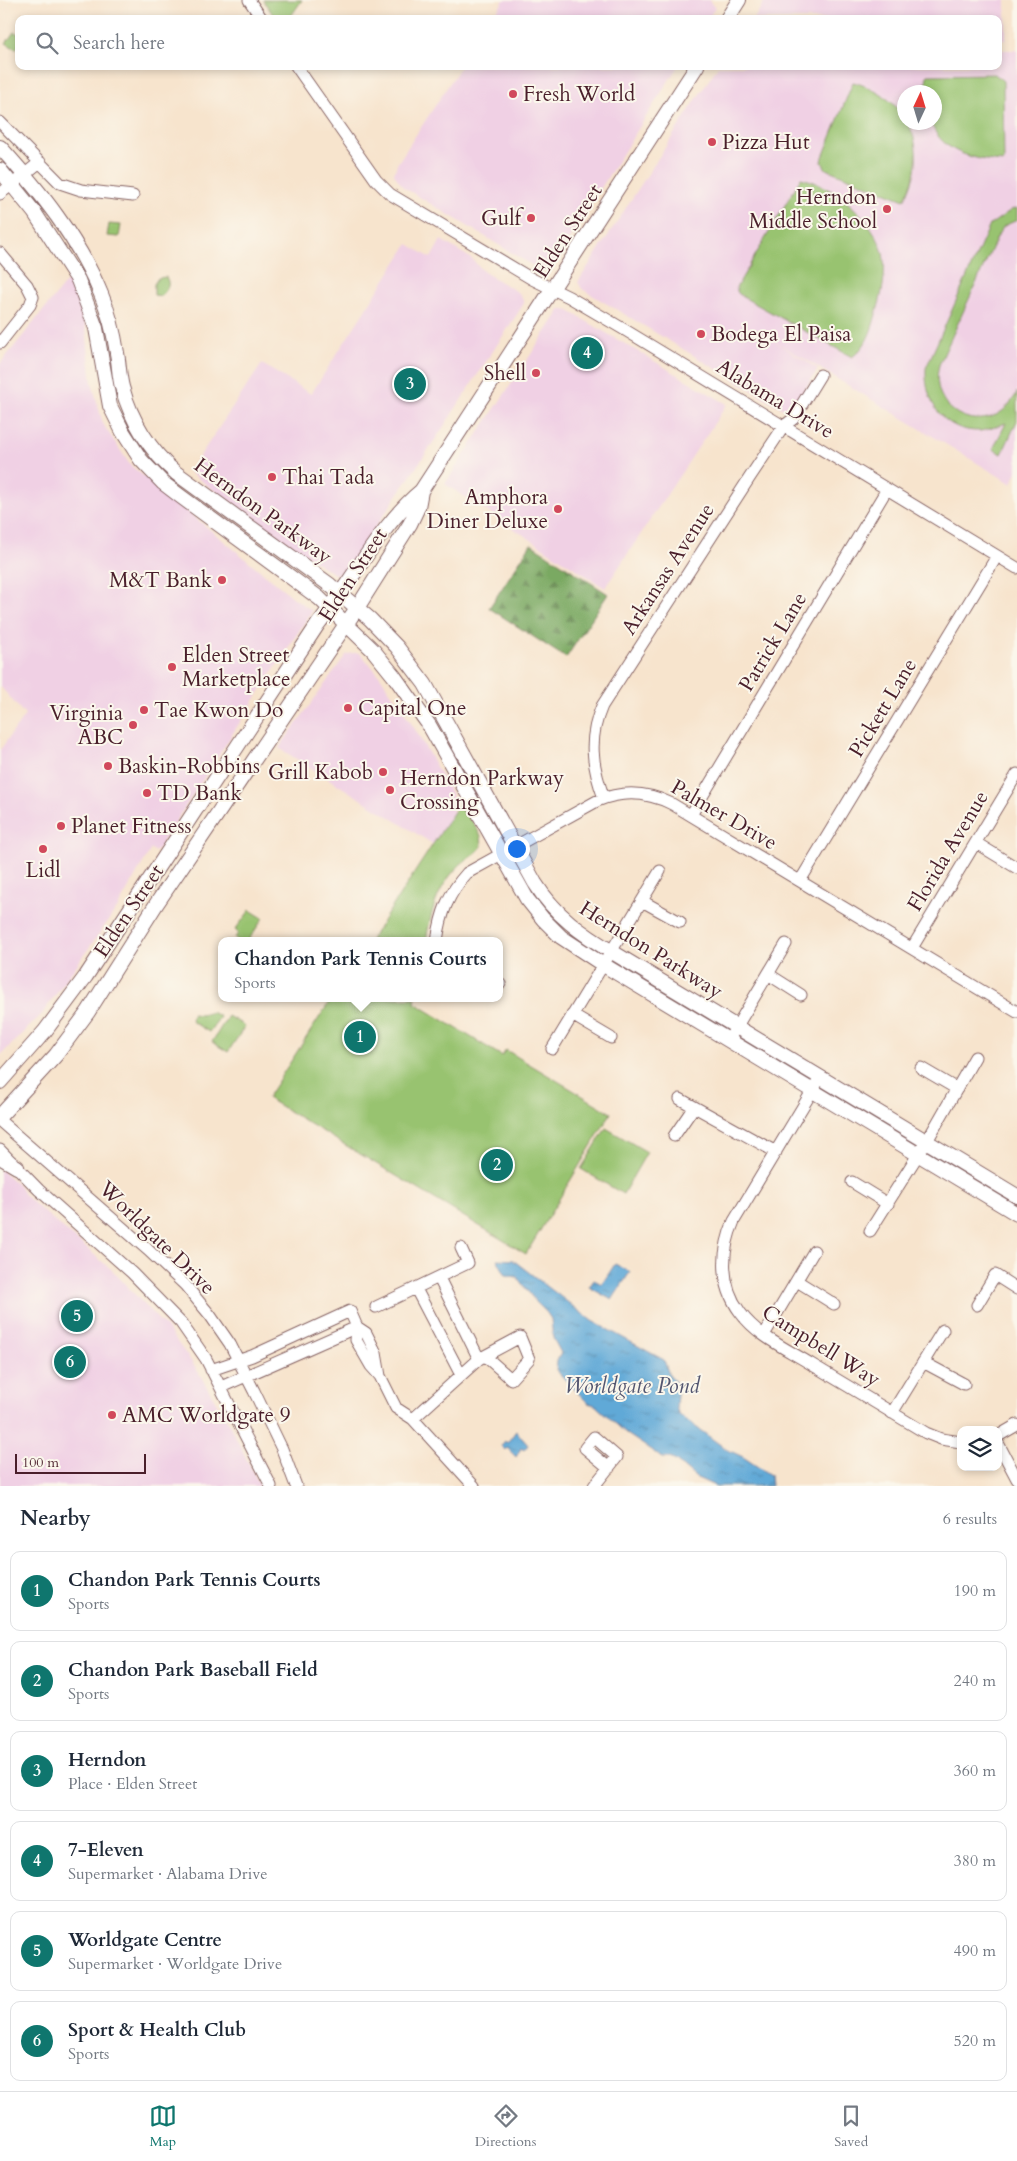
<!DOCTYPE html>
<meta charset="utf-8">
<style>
:root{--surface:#fff;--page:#f2f2f3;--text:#1f2937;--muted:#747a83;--line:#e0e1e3;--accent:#0f766e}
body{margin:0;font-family:Cardo,serif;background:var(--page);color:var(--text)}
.controls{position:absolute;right:15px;bottom:15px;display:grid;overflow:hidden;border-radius:10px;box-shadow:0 2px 8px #0003}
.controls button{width:45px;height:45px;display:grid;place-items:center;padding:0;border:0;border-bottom:1px solid var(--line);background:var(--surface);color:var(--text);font:25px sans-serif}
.compass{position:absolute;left:897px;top:85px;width:45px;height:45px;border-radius:50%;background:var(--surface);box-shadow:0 2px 8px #0003;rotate:4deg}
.scale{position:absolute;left:15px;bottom:12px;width:131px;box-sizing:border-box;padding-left:5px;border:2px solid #4a1f2b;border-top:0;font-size:14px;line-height:18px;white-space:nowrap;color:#4a1f2b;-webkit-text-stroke:4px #fbf7ec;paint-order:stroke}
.you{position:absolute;left:516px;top:848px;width:18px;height:18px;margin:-12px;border:4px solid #fff;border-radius:50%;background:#1a73e8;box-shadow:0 0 0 8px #1a73e833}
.badge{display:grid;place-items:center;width:32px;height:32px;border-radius:50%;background:var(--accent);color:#fff;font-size:16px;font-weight:700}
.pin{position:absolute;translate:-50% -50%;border:2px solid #fff;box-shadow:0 1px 5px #0006}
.popup{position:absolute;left:218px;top:937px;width:285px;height:65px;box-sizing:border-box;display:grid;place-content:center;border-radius:10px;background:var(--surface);filter:drop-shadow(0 1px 4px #0005);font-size:16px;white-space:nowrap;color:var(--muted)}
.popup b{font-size:19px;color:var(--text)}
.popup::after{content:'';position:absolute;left:50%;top:100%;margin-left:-10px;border:10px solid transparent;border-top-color:var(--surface)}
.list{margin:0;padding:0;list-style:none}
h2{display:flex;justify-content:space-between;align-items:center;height:65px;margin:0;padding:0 20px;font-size:21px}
h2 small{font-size:16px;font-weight:400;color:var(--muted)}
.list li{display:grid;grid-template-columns:32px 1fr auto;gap:15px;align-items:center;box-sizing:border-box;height:80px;margin:0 10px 10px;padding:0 10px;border:1px solid var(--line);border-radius:10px}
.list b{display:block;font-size:19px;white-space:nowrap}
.list p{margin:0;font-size:16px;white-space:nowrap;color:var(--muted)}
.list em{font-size:16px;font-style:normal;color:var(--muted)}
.icon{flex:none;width:28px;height:28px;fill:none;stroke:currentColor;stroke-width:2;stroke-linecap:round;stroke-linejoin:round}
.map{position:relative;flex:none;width:1017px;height:1486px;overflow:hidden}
.search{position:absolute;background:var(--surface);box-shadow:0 2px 8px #0003;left:15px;right:15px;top:15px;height:55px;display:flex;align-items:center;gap:12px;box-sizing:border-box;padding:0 18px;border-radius:10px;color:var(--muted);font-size:19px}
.sheet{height:605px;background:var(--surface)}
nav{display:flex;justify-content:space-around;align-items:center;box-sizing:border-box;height:70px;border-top:1px solid var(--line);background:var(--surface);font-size:14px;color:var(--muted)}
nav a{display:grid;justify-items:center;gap:2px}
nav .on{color:var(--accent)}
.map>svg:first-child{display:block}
.built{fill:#f0d0e4;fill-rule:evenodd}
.forest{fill:url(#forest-firs);stroke:#626446}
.green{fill:#98c370;stroke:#71714e}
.water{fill:url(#water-ripples);stroke:#556481}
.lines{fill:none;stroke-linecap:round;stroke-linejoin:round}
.minor-casing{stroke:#876464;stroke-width:13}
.major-casing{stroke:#876464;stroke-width:16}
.minor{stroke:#fff;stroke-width:11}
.major{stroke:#fff;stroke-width:14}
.poi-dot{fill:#d1495b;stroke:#fbf7ec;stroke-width:2}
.labels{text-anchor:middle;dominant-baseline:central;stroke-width:4;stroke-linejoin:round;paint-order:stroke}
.poi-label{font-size:21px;fill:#4a1f2b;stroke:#fbf7ec;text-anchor:start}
.street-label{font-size:21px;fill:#4a1f2b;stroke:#fbf7ec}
.water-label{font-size:22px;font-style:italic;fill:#535670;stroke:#fbf7ec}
</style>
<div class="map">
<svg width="1017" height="1486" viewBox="0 0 1017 1486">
<defs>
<pattern id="forest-firs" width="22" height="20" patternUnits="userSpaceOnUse" patternTransform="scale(1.25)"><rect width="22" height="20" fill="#7aa962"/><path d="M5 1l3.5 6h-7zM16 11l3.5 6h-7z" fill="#668951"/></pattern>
<pattern id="water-ripples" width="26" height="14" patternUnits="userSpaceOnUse" patternTransform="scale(1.25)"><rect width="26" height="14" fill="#60a9d7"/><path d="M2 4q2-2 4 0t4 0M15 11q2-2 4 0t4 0" fill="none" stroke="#5189af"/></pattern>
</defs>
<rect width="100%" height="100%" fill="#fbf7ec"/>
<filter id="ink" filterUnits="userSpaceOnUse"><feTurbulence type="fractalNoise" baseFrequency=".02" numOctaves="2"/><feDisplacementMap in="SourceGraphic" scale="10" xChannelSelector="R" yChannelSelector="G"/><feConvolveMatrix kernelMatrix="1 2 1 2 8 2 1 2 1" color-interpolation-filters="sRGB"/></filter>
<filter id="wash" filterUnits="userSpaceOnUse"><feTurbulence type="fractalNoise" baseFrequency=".0096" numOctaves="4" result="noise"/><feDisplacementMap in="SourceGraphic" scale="20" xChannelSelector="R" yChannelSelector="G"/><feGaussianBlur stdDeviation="1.12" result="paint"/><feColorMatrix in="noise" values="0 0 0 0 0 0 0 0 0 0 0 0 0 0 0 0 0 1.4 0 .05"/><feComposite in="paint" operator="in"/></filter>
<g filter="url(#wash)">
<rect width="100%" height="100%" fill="#f7e4cd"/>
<path class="built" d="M 504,0 L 709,0 L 715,7 L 708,19 L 492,19 Z
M 765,0 L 1006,0 L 1006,40 L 998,40 L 998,19 L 754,19 Z
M 998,50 L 1017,50 L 1017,471 L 1012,484 L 766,336 L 818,369 L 790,413 L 582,289 L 578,282 L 718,66 L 998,66 ZM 904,92 L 934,92 L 934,122 L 904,122 Z
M 461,66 L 678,66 L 551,267 L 546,270 L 540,270 L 403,187 L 394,174 L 397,164 Z
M 441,240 L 472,259 L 484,272 L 519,293 L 523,300 L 523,305 L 437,437 L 347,569 L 344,574 L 336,575 L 278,537 L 189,472 L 262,364 L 311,394 L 408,244 L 431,258 Z
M 68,280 L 81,307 L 86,330 L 92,383 L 103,424 L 130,465 L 294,598 L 312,611 L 156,852 L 151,849 L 118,907 L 42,1014 L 0,1056 L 0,750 L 25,715 L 0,686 L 0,364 Z
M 561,309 L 569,311 L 727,404 L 605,588 L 445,484 Z
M 352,653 L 360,653 L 380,676 L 415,729 L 452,795 L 453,813 L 433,844 L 279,748 L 346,655 Z
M 0,1169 L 20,1186 L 24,1195 L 112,1270 L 169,1331 L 194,1365 L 228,1422 L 260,1486 L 0,1486 Z"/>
<path class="forest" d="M 531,544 L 608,594 L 566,658 L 489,608 Z"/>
<path class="green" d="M 263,0 L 302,0 L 289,19 L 276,19 Z
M 14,32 L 19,34 L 19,45 L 16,49 L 6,43 Z
M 995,74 L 1003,81 L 1004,162 C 975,160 942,153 931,123 L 934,122 L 934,92 L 925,91 L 927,75 Z
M 853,82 C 868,85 904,105 904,122 L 908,123 C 921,147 918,176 904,200 L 826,169 L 822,162 L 823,157 Z
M 801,178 C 834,185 874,219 883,253 C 887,272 882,296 876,314 C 872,330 866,348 852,357 L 743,297 L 738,293 L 736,288 Z
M 1017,208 L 1017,220 L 1004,226 L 999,233 L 939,365 C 926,417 994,442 1017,392 L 1017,421 L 1002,454 L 993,449 L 1006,423 C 997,426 989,430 980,431 C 943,432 924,401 926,368 L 990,225 L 1011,210 Z
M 109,224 L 121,225 L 119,237 L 107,236 Z
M 166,277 C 171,285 167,290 161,296 L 154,295 L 154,284 L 158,278 Z
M 461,801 L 481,836 L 482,846 C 476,855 465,859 458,867 C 437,888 431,912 426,941 L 370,941 Z
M 250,910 L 263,918 L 248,941 L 239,941 L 235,938 L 238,933 L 235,930 Z
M 332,998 L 416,998 L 415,1003 L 502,1056 L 506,1050 L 611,1113 L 526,1254 L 267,1098 Z
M 212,1012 L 220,1017 L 209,1032 L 191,1021 L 192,1014 L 201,1015 Z
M 228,1016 L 245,1026 L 228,1052 L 212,1042 Z
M 606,1128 L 647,1152 L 623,1194 L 581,1169 Z"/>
<path class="water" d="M 497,1259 L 513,1260 L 592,1321 L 664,1360 L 669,1375 L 678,1385 L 676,1406 L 678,1414 L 726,1449 L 743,1457 L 770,1475 L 771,1486 L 715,1486 L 695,1477 L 676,1461 L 670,1458 L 663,1458 L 627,1434 L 595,1405 L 588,1403 L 556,1370 L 557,1361 L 561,1353 L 553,1338 L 551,1319 L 547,1313 L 536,1302 L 517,1277 L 506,1275 Z
M 615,1264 L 630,1272 L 612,1300 L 589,1287 L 594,1280 L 602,1284 Z
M 516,1431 L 528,1445 L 524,1450 L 521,1448 L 516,1457 L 507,1448 L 505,1450 L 501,1446 L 505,1441 L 507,1443 Z"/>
</g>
<g filter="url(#ink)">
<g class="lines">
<g class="minor-casing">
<path id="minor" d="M 249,0 L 262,19
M 296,66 L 376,180 L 390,194 L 532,279 L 569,297 L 625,330 L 1017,568
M 0,122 L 60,183 L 81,190 L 133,196
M 0,194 L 40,162
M 0,253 L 27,285 L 33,297 L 30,305 L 0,343
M 604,798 C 592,766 588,738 602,706 L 750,477 L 784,426 L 793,419 L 820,375
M 691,815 L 887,489
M 976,843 L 1017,868
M 800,881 L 997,556
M 642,901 L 680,922
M 437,941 C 441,913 448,894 467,873 L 597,801 C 623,790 648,792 672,804 L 1017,1012
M 912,948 L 1017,774
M 768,974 L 801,995
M 499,984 L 500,984
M 572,1015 L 611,1038
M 728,1041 L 786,944
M 552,1049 L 660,871
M 921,1068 L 957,1089
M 820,1078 L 734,1221 C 721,1251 720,1285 740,1312 C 757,1336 787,1349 811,1364 C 849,1387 888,1410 926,1433 L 941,1439 L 961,1442
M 680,1099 L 776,1152
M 0,1121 L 148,1250 L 185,1285 L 210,1315 L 230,1344 L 254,1391 L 282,1449 L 296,1486
M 674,1136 L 694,1107
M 0,1150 L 39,1190 L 132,1273 L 181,1323 L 206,1359 L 271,1486
M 852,1182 L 888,1204
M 870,1231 L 931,1134 L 975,1057
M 439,1278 L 479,1359
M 797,1281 L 834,1304
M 416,1289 L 461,1375
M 977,1305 L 995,1275 L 1017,1289
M 376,1307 L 468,1263 L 461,1248
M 357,1327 L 356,1340 L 371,1366 L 380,1376
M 764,1335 L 814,1251
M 923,1362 L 964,1384
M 211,1370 L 252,1356 L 350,1311 L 357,1327 L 366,1333 L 376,1353 L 380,1376 L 396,1408 L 413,1419 L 474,1486
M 221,1387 L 357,1327
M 892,1413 L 943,1330
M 413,1419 L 479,1359 L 520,1337 L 529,1359 L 511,1379 L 485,1356
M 998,1436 L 1017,1425
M 998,1443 L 1017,1479
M 594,1486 L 617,1457 L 594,1437 L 585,1448 L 609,1468"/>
</g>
<g class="major-casing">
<path id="major" d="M 727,19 L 739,0
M 0,147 C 40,191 78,238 101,294 C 109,313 114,332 117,353 C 119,364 119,376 122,387 C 131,420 150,451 176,473 L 330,585 L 370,619 L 397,647 L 425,684 L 535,883 C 555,915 582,934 614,953 L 1017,1196
M 0,170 L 34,212 L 78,280 L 96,328 L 110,406 L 123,432 L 141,460 L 163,483 L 180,496 L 319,598 L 373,650 L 394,676 L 429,725 L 527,899 L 543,919 L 561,937 L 602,964 L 1017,1214
M 0,1082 L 45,1031 L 86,976 L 318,624 C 352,582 380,525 421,491 L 697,66
M 0,1116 L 56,1055 L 88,1012 L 157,903 L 357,608 L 410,524 L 418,507 L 421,491
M 0,1157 L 17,1167"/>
</g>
<use href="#minor" class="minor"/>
<use href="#major" class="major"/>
</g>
</g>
<g class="poi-dot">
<circle cx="513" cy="94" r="5"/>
<circle cx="712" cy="142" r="5"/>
<circle cx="887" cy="209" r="5"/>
<circle cx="531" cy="218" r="5"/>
<circle cx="701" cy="334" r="5"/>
<circle cx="536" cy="373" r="5"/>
<circle cx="272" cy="477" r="5"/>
<circle cx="558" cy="509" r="5"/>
<circle cx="222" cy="580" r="5"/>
<circle cx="172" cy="667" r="5"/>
<circle cx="348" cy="708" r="5"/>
<circle cx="144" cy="710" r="5"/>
<circle cx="133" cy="725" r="5"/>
<circle cx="108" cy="766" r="5"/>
<circle cx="383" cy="772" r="5"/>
<circle cx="390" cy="790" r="5"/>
<circle cx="147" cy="793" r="5"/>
<circle cx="61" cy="826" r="5"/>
<circle cx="43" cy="849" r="5"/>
<circle cx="112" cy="1415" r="5"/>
</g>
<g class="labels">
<g class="poi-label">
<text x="523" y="94">Fresh World</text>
<text x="722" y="142">Pizza Hut</text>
<text x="877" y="197" text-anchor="end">Herndon<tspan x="877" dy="24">Middle School</tspan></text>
<text x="521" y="218" text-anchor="end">Gulf</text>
<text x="711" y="334">Bodega El Paisa</text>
<text x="526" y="373" text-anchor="end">Shell</text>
<text x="282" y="477">Thai Tada</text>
<text x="548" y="497" text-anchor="end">Amphora<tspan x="548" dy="24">Diner Deluxe</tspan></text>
<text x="212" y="580" text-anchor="end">M&amp;T Bank</text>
<text x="182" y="655">Elden Street<tspan x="182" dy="24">Marketplace</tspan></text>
<text x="358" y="708">Capital One</text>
<text x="154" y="710">Tae Kwon Do</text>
<text x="123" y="713" text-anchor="end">Virginia<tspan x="123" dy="24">ABC</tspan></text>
<text x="118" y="766">Baskin-Robbins</text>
<text x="373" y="772" text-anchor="end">Grill Kabob</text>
<text x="400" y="778">Herndon Parkway<tspan x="400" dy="24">Crossing</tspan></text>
<text x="157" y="793">TD Bank</text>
<text x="71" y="826">Planet Fitness</text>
<text x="43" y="870" text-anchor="middle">Lidl</text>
<text x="122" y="1415">AMC Worldgate 9</text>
</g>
<g class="street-label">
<text transform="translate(568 231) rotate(-57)">Elden Street</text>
<text transform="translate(775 399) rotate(31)">Alabama Drive</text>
<text transform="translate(263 511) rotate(36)">Herndon Parkway</text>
<text transform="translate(668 569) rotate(-57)">Arkansas Avenue</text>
<text transform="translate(353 575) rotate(-57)">Elden Street</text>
<text transform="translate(773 642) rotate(-59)">Patrick Lane</text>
<text transform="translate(883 708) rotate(-59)">Pickett Lane</text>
<text transform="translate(724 815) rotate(30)">Palmer Drive</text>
<text transform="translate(948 851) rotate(-59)">Florida Avenue</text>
<text transform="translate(129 911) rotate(-56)">Elden Street</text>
<text transform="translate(651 950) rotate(32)">Herndon Parkway</text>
<text transform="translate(157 1238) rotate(44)">Worldgate Drive</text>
<text transform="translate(821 1346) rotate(32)">Campbell Way</text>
</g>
<g class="water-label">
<text x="632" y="1386">Worldgate Pond</text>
</g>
</g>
</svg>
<div class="controls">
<button><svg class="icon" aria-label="layers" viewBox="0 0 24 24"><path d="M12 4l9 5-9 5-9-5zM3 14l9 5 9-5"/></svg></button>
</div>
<svg class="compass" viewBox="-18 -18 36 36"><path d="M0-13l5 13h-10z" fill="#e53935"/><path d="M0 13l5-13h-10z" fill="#747a83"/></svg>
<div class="scale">100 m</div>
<div class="you"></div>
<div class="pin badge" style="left:360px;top:1037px">1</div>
<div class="popup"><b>Chandon Park Tennis Courts</b>Sports</div>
<div class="pin badge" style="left:497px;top:1165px">2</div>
<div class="pin badge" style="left:410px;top:384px">3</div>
<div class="pin badge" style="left:587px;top:353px">4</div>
<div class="pin badge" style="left:77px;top:1316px">5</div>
<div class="pin badge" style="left:70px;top:1362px">6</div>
<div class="search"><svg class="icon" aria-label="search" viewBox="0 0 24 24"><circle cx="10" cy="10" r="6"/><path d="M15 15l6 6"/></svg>Search here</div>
</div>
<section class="sheet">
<h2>Nearby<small>6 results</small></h2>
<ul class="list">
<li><span class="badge">1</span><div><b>Chandon Park Tennis Courts</b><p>Sports</p></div><em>190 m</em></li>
<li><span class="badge">2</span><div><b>Chandon Park Baseball Field</b><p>Sports</p></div><em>240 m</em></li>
<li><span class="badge">3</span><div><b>Herndon</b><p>Place · Elden Street</p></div><em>360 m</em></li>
<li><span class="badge">4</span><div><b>7-Eleven</b><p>Supermarket · Alabama Drive</p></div><em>380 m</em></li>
<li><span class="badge">5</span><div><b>Worldgate Centre</b><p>Supermarket · Worldgate Drive</p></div><em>490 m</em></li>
<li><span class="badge">6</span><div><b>Sport &amp; Health Club</b><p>Sports</p></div><em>520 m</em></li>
</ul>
</section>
<nav>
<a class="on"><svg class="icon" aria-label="map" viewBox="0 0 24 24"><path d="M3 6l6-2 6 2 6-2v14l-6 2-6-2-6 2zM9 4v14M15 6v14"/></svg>Map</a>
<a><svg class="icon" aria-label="directions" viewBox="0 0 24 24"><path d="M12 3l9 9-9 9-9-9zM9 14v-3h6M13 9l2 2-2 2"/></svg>Directions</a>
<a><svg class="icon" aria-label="saved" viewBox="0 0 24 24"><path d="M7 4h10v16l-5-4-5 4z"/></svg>Saved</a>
</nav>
